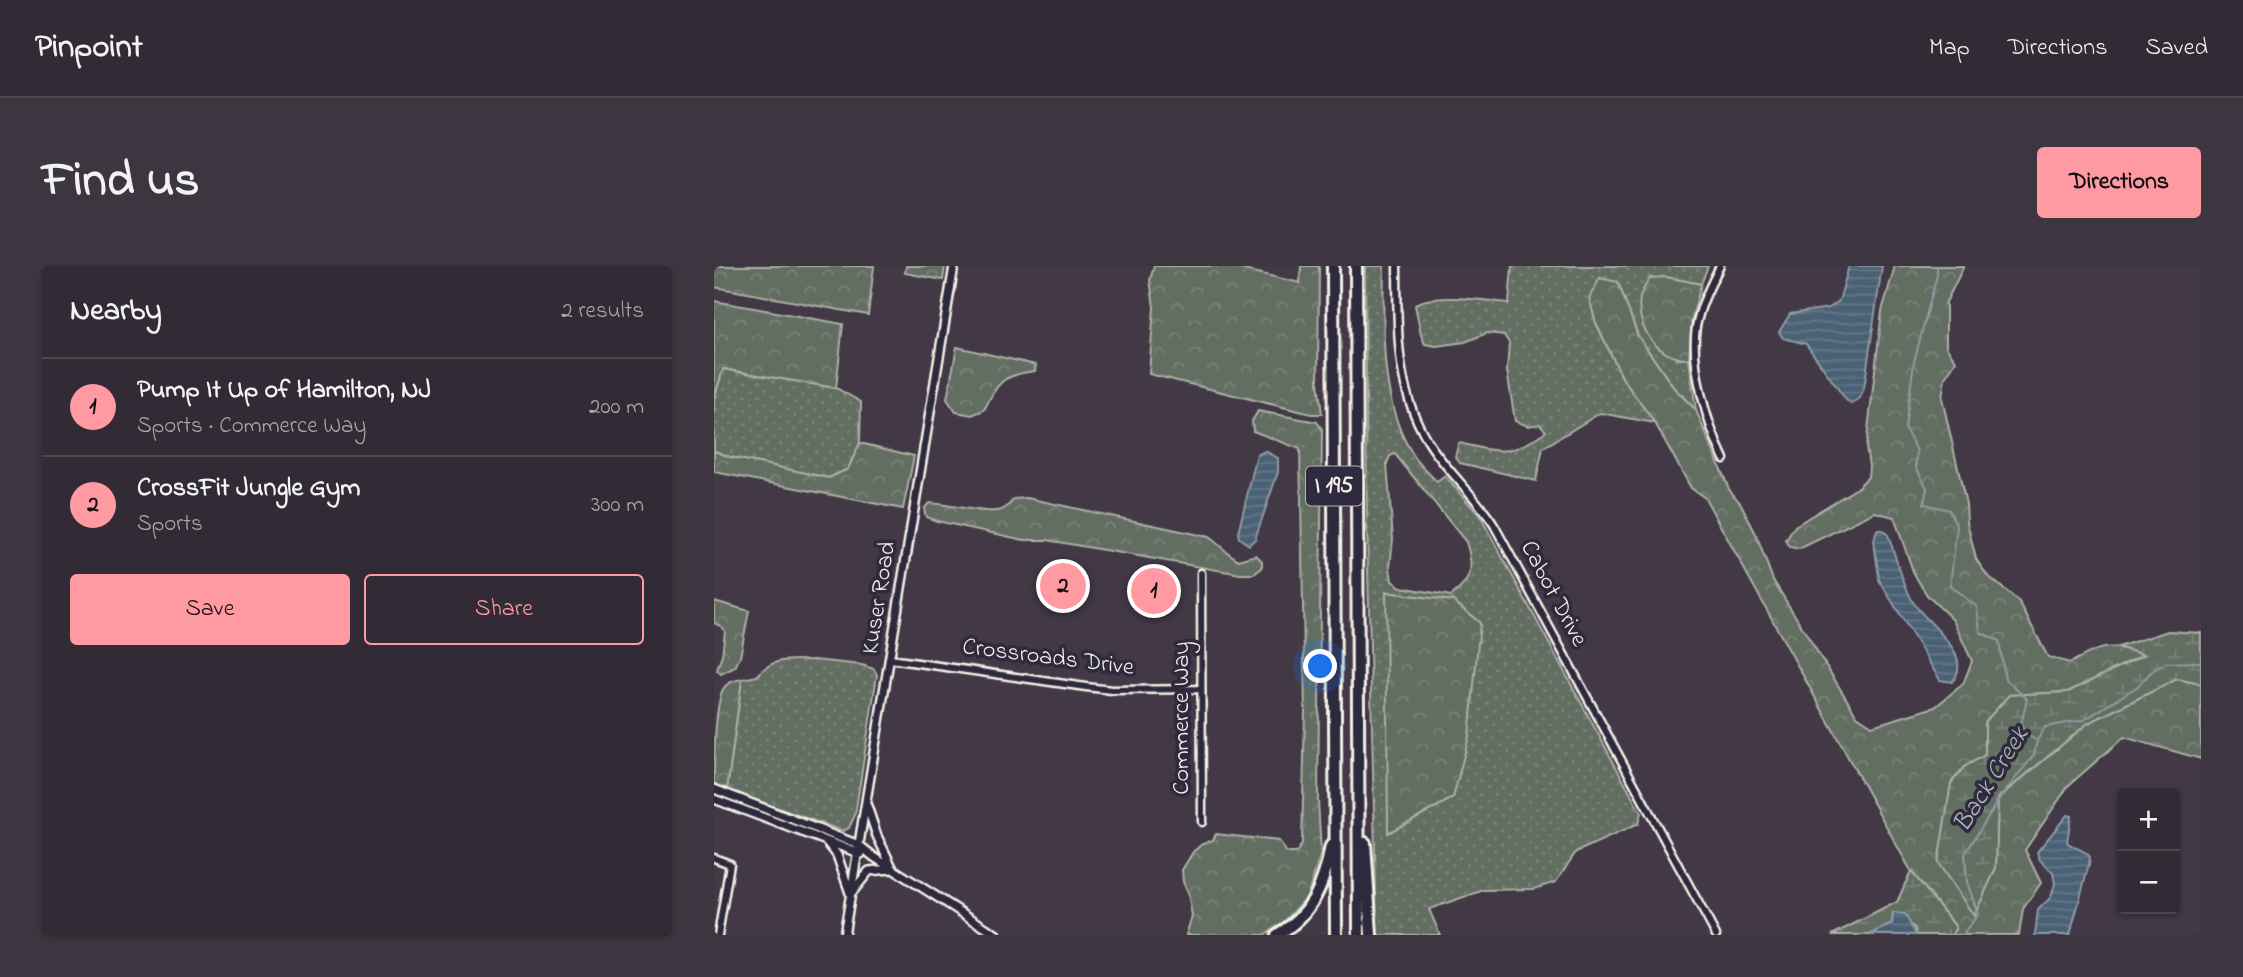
<!DOCTYPE html>
<meta charset="utf-8">
<style>
:root{--surface:#322a34;--page:#3d3640;--text:#f1f3f6;--muted:#a8a7ac;--line:#4d464f;--accent:#ff9aa2}
body{margin:0;font-family:"Indie Flower",sans-serif;background:var(--page);color:var(--text)}
.controls{position:absolute;right:21px;bottom:21px;display:grid;overflow:hidden;border-radius:7px;box-shadow:0 2px 5px #0004}
.controls button{width:63px;height:63px;display:grid;place-items:center;padding:0;border:0;border-bottom:2px solid var(--line);background:var(--surface);color:var(--text);font:35px sans-serif}
.you{position:absolute;left:607px;top:401px;width:24px;height:24px;margin:-18px;border:5px solid #fff;border-radius:50%;background:#1a73e8;box-shadow:0 0 0 10px #1a73e833}
.badge{display:grid;place-items:center;width:46px;height:46px;border-radius:50%;background:var(--accent);color:#111;font-size:23px;font-weight:700}
.pin{position:absolute;translate:-50% -50%;border:4px solid #fff;box-shadow:0 2px 7px #0006}
.list{margin:0;padding:0;list-style:none}
h2{display:flex;justify-content:space-between;align-items:center;height:91px;margin:0;padding:0 28px;font-size:30px}
h2 small{font-size:23px;font-weight:400;color:var(--muted)}
.list li{display:grid;grid-template-columns:46px 1fr auto;gap:21px;align-items:center;box-sizing:border-box;height:98px;padding:0 28px;border-top:2px solid var(--line)}
.list b{display:block;font-size:26px;white-space:nowrap}
.list p{margin:0;font-size:23px;white-space:nowrap;color:var(--muted)}
.list em{font-size:23px;font-style:normal;color:var(--muted)}
.actions{display:flex;gap:14px;padding:21px 28px}
.actions a{flex:1;padding:16px 0;border:2px solid var(--accent);border-radius:7px;text-align:center;font-size:24px;color:var(--accent)}
.actions .main{background:var(--accent);color:#111}
.map{position:relative;flex:none;width:1487px;height:669px;overflow:hidden;border-radius:7px}
header{display:flex;align-items:center;gap:42px;box-sizing:border-box;height:98px;padding:0 35px;background:var(--surface);border-bottom:2px solid var(--line)}
header strong{font-size:33px}
nav{display:flex;gap:38px;margin-inline-start:auto;font-size:24px}
.intro{display:flex;align-items:center;justify-content:space-between;box-sizing:border-box;height:168px;padding:0 42px}
h1{margin:0;font-size:49px}
.button{padding:18px 32px;border-radius:7px;background:var(--accent);color:#111;font-size:24px;font-weight:700}
main{display:flex;gap:42px;padding:0 42px}
aside{flex:1;background:var(--surface);border-radius:7px;box-shadow:0 2px 5px #0004}
.map>svg:first-child{display:block}
.grass{fill:url(#grass-dots);stroke:#acb0a5;stroke-width:2;fill-rule:evenodd}
.forest{fill:url(#forest-crowns);stroke:#acb0a5;stroke-width:2}
.wetland{fill:url(#wetland-marsh);stroke:#acb0a5;stroke-width:2}
.water{fill:url(#water-rules);stroke:#8e9ba3;stroke-width:2}
.lines{fill:none;stroke-linecap:round;stroke-linejoin:round}
.stream{stroke:#8e9ba3;stroke-width:2}
.minor-casing{stroke:#f4f1e8;stroke-width:11}
.tertiary-casing{stroke:#f4f1e8;stroke-width:12}
.motorway-casing{stroke:#f4f1e8;stroke-width:16}
.minor{stroke:#2f2a3d;stroke-width:6}
.tertiary{stroke:#2f2a3d;stroke-width:7}
.motorway{stroke:#2f2a3d;stroke-width:10}
.labels{text-anchor:middle;dominant-baseline:central;stroke-width:7;stroke-linejoin:round;paint-order:stroke}
.shield{fill:#2f2a3d;stroke:#b9b5b5;stroke-width:2}
.shield-label{font-size:23px;font-weight:bold;fill:#f4f1e8}
.street-label{font-size:24px;fill:#f4f1e8;stroke:#2f2a3d}
.water-label{font-size:26px;font-style:italic;fill:#b0b7ba;stroke:#2f2a3d}
</style>
<header>
<strong>Pinpoint</strong>
<nav><a>Map</a><a>Directions</a><a>Saved</a></nav>
</header>
<div class="intro"><h1>Find us</h1><a class="button">Directions</a></div>
<main>
<aside>
<h2>Nearby<small>2 results</small></h2>
<ul class="list">
<li><span class="badge">1</span><div><b>Pump It Up of Hamilton, NJ</b><p>Sports · Commerce Way</p></div><em>200 m</em></li>
<li><span class="badge">2</span><div><b>CrossFit Jungle Gym</b><p>Sports</p></div><em>300 m</em></li>
</ul>
<div class="actions"><a class="main">Save</a><a>Share</a></div>
</aside>
<div class="map">
<svg width="1487" height="669" viewBox="0 0 1487 669">
<defs>
<pattern id="grass-dots" width="8" height="8" patternUnits="userSpaceOnUse" patternTransform="scale(1.75)"><rect width="8" height="8" fill="#636e62"/><path d="M2 2h.1M6 6h.1" fill="none" stroke="#7a8378" stroke-width="1.8" stroke-linecap="round"/></pattern>
<pattern id="forest-crowns" width="20" height="18" patternUnits="userSpaceOnUse" patternTransform="scale(1.75)"><rect width="20" height="18" fill="#636e62"/><path d="M2 6a3 3 0 1 1 6 0M12 15a3 3 0 1 1 6 0" fill="none" stroke="#7a8378"/></pattern>
<pattern id="wetland-marsh" width="20" height="14" patternUnits="userSpaceOnUse" patternTransform="scale(1.75)"><rect width="20" height="14" fill="#636e62"/><path d="M1 5h8M5 5V1M11 12h8M15 12V8" fill="none" stroke="#7a8378"/></pattern>
<pattern id="water-rules" width="6" height="5" patternUnits="userSpaceOnUse" patternTransform="scale(1.75)"><rect width="6" height="5" fill="#4a6175"/><path d="M0 2.5h6" fill="none" stroke="#657889"/></pattern>
</defs>
<rect width="100%" height="100%" fill="#423846"/>
<filter id="ink" filterUnits="userSpaceOnUse"><feTurbulence type="fractalNoise" baseFrequency=".0143" numOctaves="2"/><feDisplacementMap in="SourceGraphic" scale="14" xChannelSelector="R" yChannelSelector="G"/><feConvolveMatrix kernelMatrix="1 2 1 2 8 2 1 2 1" color-interpolation-filters="sRGB"/></filter>
<g filter="url(#ink)">
<path class="grass" d="M 651,0 L 670,0 C 669,59 665,135 698,187 C 704,198 715,207 723,216 L 731,210 L 766,250 L 927,547 L 924,558 L 862,586 L 842,616 L 820,623 L 770,624 L 715,643 L 726,669 L 663,669 L 653,262 ZM 681,188 L 752,276 C 760,300 759,314 737,330 L 687,321 L 678,315 L 676,301 L 679,273 L 673,198 L 676,190 ZM 673,326 L 739,335 L 766,357 Z
M 798,0 L 994,0 L 987,18 L 952,11 L 962,93 L 975,93 L 982,144 L 960,122 L 924,70 L 904,16 L 882,57 L 909,113 L 941,157 L 886,147 L 829,182 L 822,215 L 746,197 L 741,190 L 745,177 C 784,186 797,192 832,165 L 826,158 L 814,160 L 801,155 L 793,105 L 795,77 L 790,69 L 773,67 L 751,76 L 722,80 L 711,78 L 707,69 L 701,39 C 718,26 773,35 795,37 Z
M 9,103 L 122,122 L 147,136 L 146,177 L 134,203 L 115,212 L 16,191 L 0,185 L 0,133 Z
M 100,394 L 148,399 L 160,403 L 163,409 L 141,549 L 135,562 L 129,565 L 13,524 L 28,413 L 43,410 C 59,390 76,395 100,394 Z"/>
<path class="forest" d="M 0,0 L 160,0 L 154,49 L 0,21 Z
M 192,0 L 231,0 L 229,14 L 191,7 Z
M 440,0 L 514,0 L 586,17 L 587,0 L 605,0 L 604,116 L 608,148 L 597,148 L 435,108 L 440,41 L 436,14 Z
M 1181,0 L 1250,0 L 1232,36 L 1232,81 L 1242,95 L 1231,112 L 1228,132 L 1252,238 L 1253,256 L 1262,293 L 1273,309 L 1305,336 L 1334,391 L 1356,397 C 1391,378 1392,378 1431,388 L 1354,426 L 1295,429 L 1271,489 L 1250,501 L 1282,602 L 1283,533 L 1374,457 L 1463,413 L 1487,418 L 1487,493 L 1410,471 L 1355,519 L 1311,584 L 1327,617 L 1309,643 L 1305,669 L 1238,669 L 1242,661 L 1197,605 L 991,232 L 977,222 L 941,157 L 909,113 L 882,57 L 875,32 L 886,12 L 904,16 L 924,70 L 960,122 L 982,144 L 1015,223 L 1027,238 L 1041,266 L 1059,314 L 1143,450 L 1158,460 L 1221,441 L 1249,418 L 1258,395 L 1239,354 L 1213,329 L 1200,308 L 1180,251 L 1161,246 L 1085,283 L 1075,281 L 1072,274 L 1081,260 L 1143,222 L 1154,211 L 1155,200 L 1152,181 L 1168,45 Z
M 952,11 L 987,18 L 978,52 L 975,93 C 945,94 921,62 926,32 C 927,25 933,18 936,12 Z
M 0,35 L 129,58 L 122,122 L 9,103 L 0,133 Z
M 243,81 L 322,99 L 321,105 C 288,109 284,116 270,144 L 258,149 L 242,146 L 233,133 Z
M 544,145 L 603,156 L 608,163 L 604,534 L 607,587 L 593,631 L 572,654 L 550,669 L 472,669 L 478,650 L 474,627 L 469,616 L 468,604 L 479,586 L 488,578 L 499,574 L 502,568 L 565,575 L 573,587 L 582,587 L 588,578 L 591,445 L 586,183 L 539,165 L 538,155 Z
M 146,177 L 200,190 L 189,243 L 0,206 L 0,185 L 16,191 L 115,212 L 134,203 Z
M 313,232 L 495,271 C 506,279 513,288 525,294 L 542,289 L 548,295 L 548,302 L 540,308 L 526,308 L 333,274 L 310,274 L 223,255 L 212,251 L 210,243 L 215,237 C 235,238 265,247 282,245 C 290,245 295,239 300,233 Z
M 672,326 L 739,335 L 766,357 L 755,470 L 739,532 L 674,567 Z
M 0,335 L 35,345 L 26,391 L 21,401 L 7,408 L 3,404 L 8,389 L 11,365 L 7,360 L 0,357 Z
M 28,413 L 13,524 L 0,519 C 0,496 0,442 9,423 C 13,417 21,414 28,413 Z"/>
<path class="wetland" d="M 1454,365 L 1487,367 L 1487,418 L 1463,413 L 1374,457 L 1284,532 L 1282,602 L 1260,650 L 1224,597 L 1237,517 L 1250,501 L 1271,489 L 1271,456 L 1295,429 L 1354,426 L 1430,389 L 1404,381 Z
M 1197,605 L 1242,661 L 1238,669 L 1202,669 L 1201,662 L 1179,647 L 1178,658 L 1156,669 L 1118,669 L 1183,636 Z"/>
<path class="water" d="M 1135,0 L 1168,0 L 1150,122 L 1146,132 L 1137,138 L 1132,134 L 1092,78 L 1069,72 L 1065,66 L 1076,48 L 1115,42 L 1125,35 Z
M 551,185 L 564,192 L 564,206 L 541,273 L 535,279 L 525,272 L 524,267 L 543,189 Z
M 1163,264 L 1168,264 L 1174,269 C 1182,291 1188,316 1199,336 C 1212,358 1262,388 1238,416 L 1226,414 L 1165,314 L 1160,275 Z
M 1353,549 L 1357,550 L 1353,576 C 1360,583 1371,583 1376,591 L 1375,598 L 1356,669 L 1321,669 L 1324,644 L 1337,631 L 1341,618 L 1339,607 L 1326,594 L 1323,586 Z
M 1179,647 L 1191,648 L 1202,669 L 1156,669 L 1178,658 Z"/>
<g class="lines">
<path class="stream" d="M 1223,0 L 1223,9 L 1200,96 L 1191,163 L 1203,185 L 1202,201 L 1213,222 L 1210,238 L 1235,244 L 1243,260 L 1236,320 L 1263,341 L 1266,366 L 1285,375 L 1291,413 L 1313,433 L 1307,458 L 1312,468 L 1323,475
M 1249,669 L 1264,648 L 1253,616 L 1251,588 L 1285,533 L 1320,489 L 1323,475 L 1331,461 L 1370,454 L 1424,420 L 1437,406 L 1451,397 L 1487,396"/>
<g class="minor-casing">
<path id="minor" d="M 683,0 C 684,65 680,128 719,183 C 738,210 762,231 780,259 L 1002,669
M 1006,0 C 996,20 986,39 982,61 C 976,100 993,158 1010,193
M 487,307 L 488,556
M 176,393 L 372,421 L 398,424 L 487,423
M 0,592 L 16,598 L 4,669"/>
</g>
<g class="tertiary-casing">
<path id="tertiary" d="M 0,523 L 145,579 L 160,591 L 283,669
M 0,533 L 147,588
M 153,540 L 163,570 L 179,603
M 112,575 L 123,589 L 136,627
M 139,625 L 155,605 L 177,603
M 130,669 L 240,0"/>
</g>
<g class="motorway-casing">
<path id="motorway" d="M 619,0 L 622,669
M 642,0 L 645,669
M 651,577 L 657,669
M 563,669 C 598,649 610,619 617,580"/>
</g>
<use href="#minor" class="minor"/>
<use href="#tertiary" class="tertiary"/>
<use href="#motorway" class="motorway"/>
</g>
</g>
<g class="labels">
<rect class="shield" x="592" y="200.5" width="56" height="39" rx="5"/>
<g class="shield-label">
<text x="620" y="220">I 195</text>
</g>
<g class="street-label">
<text transform="translate(839 328) rotate(62)">Cabot Drive</text>
<text transform="translate(166 332) rotate(-81)">Kuser Road</text>
<text transform="translate(334 392) rotate(7)">Crossroads Drive</text>
<text transform="translate(468 452) rotate(-90)">Commerce Way</text>
</g>
<g class="water-label">
<text transform="translate(1278 514) rotate(-58)">Back Creek</text>
</g>
</g>
</svg>
<div class="controls">
<button>+</button>
<button>−</button>
</div>
<div class="you"></div>
<div class="pin badge" style="left:440px;top:325px">1</div>
<div class="pin badge" style="left:349px;top:320px">2</div>
</div>
</main>
